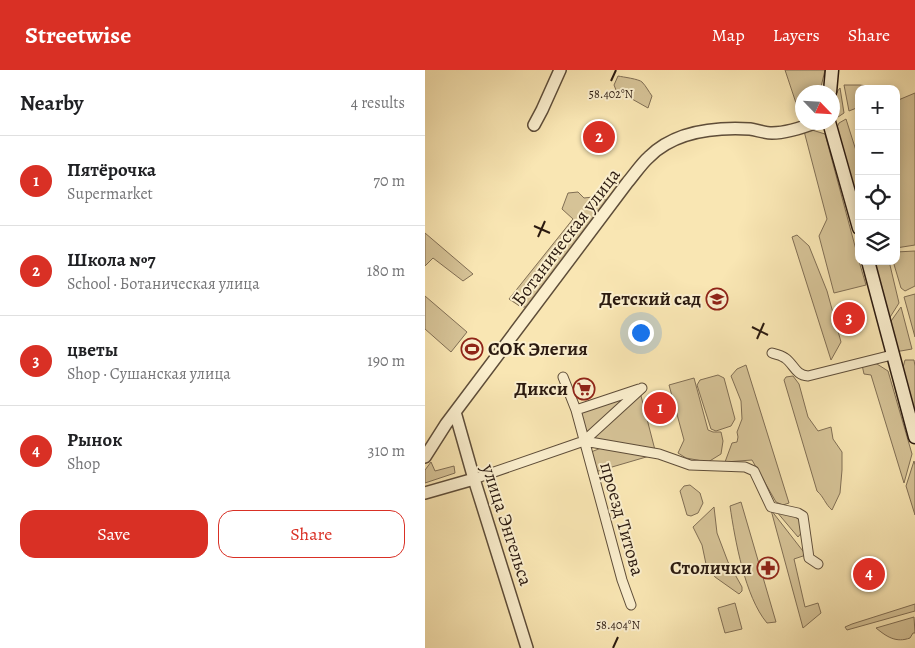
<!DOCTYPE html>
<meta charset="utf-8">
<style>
:root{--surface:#fff;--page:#f6f6f6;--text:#202124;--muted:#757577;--line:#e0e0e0;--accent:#d93025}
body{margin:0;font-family:Alegreya,serif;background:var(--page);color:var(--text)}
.controls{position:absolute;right:15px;top:15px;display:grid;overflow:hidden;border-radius:10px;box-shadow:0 2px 8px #0003}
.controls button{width:45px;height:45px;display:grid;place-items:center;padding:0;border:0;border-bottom:1px solid var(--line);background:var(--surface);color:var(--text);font:25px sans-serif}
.compass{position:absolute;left:370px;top:15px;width:45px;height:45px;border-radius:50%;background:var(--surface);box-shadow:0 2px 8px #0003;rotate:115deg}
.you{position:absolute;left:215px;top:262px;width:18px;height:18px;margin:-12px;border:4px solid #fff;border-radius:50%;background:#1a73e8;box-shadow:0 0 0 8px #1a73e833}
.badge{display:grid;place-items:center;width:32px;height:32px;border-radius:50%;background:var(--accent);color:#fff;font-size:16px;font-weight:700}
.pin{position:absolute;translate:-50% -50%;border:2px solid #fff;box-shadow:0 1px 5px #0006}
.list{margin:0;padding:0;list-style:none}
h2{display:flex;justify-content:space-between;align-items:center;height:65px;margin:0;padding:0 20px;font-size:21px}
h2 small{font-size:16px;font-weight:400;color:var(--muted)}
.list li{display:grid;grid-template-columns:32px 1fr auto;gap:15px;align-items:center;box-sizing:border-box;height:90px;padding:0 20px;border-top:1px solid var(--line)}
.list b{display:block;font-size:19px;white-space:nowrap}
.list p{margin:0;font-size:16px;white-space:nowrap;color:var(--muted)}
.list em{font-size:16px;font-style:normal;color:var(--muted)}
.actions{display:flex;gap:10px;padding:15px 20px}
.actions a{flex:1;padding:11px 0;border:1px solid var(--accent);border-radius:15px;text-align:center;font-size:18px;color:var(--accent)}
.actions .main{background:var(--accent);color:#fff}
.icon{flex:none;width:28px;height:28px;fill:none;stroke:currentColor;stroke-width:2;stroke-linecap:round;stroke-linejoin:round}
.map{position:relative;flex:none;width:490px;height:578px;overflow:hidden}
header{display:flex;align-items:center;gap:30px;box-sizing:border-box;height:70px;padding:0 25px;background:var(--accent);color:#fff}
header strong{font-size:24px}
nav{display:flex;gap:28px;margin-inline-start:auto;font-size:18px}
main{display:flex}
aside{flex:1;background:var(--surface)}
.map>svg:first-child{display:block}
.green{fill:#d6c397;stroke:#806e54}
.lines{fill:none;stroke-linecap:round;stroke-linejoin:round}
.minor-casing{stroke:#5e4d39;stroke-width:11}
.tertiary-casing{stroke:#5e4d39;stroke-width:14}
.secondary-casing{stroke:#2b1a10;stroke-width:15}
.minor{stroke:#fbefce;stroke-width:9}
.tertiary{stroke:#fbefce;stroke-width:11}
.secondary{stroke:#fbefce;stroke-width:12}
.ticks{fill:none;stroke:#2b1a10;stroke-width:2}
.labels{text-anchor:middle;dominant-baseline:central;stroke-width:4;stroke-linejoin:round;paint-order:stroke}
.street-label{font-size:19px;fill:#2b1a10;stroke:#fbefce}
.poi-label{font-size:19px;font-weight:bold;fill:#2b1a10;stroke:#fbefce;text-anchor:end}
.ticks-label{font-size:12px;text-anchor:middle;fill:#2b1a10;stroke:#fbefce;stroke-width:4;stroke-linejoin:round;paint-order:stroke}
</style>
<header>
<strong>Streetwise</strong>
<nav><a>Map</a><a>Layers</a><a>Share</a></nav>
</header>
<main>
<aside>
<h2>Nearby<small>4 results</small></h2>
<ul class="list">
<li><span class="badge">1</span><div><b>Пятёрочка</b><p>Supermarket</p></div><em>70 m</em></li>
<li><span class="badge">2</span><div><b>Школа №7</b><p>School · Ботаническая улица</p></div><em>180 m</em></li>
<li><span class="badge">3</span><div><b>цветы</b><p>Shop · Сушанская улица</p></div><em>190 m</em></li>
<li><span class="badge">4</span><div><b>Рынок</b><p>Shop</p></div><em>310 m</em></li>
</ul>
<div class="actions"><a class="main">Save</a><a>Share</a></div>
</aside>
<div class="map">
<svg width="490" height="578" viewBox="0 0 490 578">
<rect width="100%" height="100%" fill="#f9e6b3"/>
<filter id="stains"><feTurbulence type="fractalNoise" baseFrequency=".004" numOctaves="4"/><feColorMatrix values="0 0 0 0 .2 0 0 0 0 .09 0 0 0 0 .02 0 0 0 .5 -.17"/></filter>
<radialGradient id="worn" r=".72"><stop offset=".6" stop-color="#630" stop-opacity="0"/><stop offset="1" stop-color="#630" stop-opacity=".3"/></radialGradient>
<path class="green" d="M 360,0 L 400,0 L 396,17 L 390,22 L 378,22 L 377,39 L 374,42 Z
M 193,6 C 198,7 214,9 217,12 C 221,16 224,22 227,26 L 223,38 L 191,20 L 189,15 Z
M 419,15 L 435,15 L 463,19 L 434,19 L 434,37 L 424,41 Z
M 415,18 L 419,43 L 413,47 L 410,46 C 410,36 408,25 415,18 Z
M 490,23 L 490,175 L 471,178 L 471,31 Z
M 421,49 L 434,90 L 434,145 L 410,62 L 414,53 Z
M 387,60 L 400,64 L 434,191 L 441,215 L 409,223 L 394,166 L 402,149 L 379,61 Z
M 153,122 L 159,128 L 168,127 L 185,131 L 103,237 L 96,237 L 84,229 L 148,149 L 137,139 L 143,123 Z
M 0,163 L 48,204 L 38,211 L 8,188 L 0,196 Z
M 372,165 L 384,176 L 402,221 L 416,272 L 406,290 L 367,167 Z
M 490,181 L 490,216 L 480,221 L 476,218 L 468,191 L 471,191 L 471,182 Z
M 447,191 L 464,191 L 474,233 L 462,252 Z
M 490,224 L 490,267 L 479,227 Z
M 0,226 L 42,262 L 26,282 L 0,259 Z
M 476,237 L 487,279 L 470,282 L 464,254 Z
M 480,290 L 489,290 L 490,296 L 490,348 L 477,301 Z
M 445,293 L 452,294 L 463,301 L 487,384 L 479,413 L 446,305 L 439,304 L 437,295 Z
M 321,295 L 364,433 L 358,435 L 351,432 L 327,390 L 300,392 L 307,373 L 312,372 L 313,367 L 312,362 L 317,349 L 316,331 L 306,306 L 312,299 Z
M 293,305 L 299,308 L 310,349 L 306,356 L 291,361 L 286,359 L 272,315 L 275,310 Z
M 368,306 L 374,314 L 383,347 L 393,361 L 406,357 L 408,369 L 417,382 L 417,400 L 415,423 L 407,440 C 400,434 399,427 392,421 L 359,310 L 361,307 Z
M 269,308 L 283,360 L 288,362 L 296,362 L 298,371 L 296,384 L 283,392 L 261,388 L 253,383 L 259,370 L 244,315 Z
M 215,322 L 230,380 L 170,372 L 168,364 Z
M 207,324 L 161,363 L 155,341 Z
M 176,378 L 228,385 L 170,402 L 166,382 Z
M 489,391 L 490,395 L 490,445 L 481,416 Z
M 6,392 L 10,401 L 29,396 L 30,403 L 0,413 L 0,400 Z
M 265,415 L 275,423 L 278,433 L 273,443 L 266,446 L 262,445 L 255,421 L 259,416 Z
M 316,432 L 351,552 L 342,553 C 320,527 310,470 305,436 Z
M 289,437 L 292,463 L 303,492 L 317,517 L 317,521 L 314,524 L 290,507 L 281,494 L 277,475 L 268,457 Z
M 346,440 L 381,485 L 369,489 L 380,537 L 393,533 L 396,543 L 378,558 Z
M 351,441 L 372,445 L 377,451 L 377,462 L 373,467 Z
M 310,533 L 317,559 L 300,563 L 293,538 Z
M 490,534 L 490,541 L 422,560 L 420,557 L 427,554 Z
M 489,547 L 490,563 L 488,563 L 485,568 C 471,573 462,567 451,558 Z"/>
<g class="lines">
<g class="minor-casing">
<path id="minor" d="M 347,283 C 351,284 356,285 360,288 C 369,294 370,305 383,306 L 467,285
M 138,307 L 151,340 L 197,510 L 206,535
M 217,318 L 159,371 L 234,384 L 265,395 L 320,397 L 329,401 L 346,437 L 373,443 L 378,446 L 384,488 L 393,494
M 151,340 L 214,319
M 49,409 L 159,371"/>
</g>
<g class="tertiary-casing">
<path id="tertiary" d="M 109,55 L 117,40 L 135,0
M 30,342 L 49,409 L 102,578
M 0,387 L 21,354 L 202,113 C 209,105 216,94 224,87 C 250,61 290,57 325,59 C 332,60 340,63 347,63 C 362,63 379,57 392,52
M 0,423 L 49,409"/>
</g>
<g class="secondary-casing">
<path id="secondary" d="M 405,22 L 407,0
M 404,52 L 434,158
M 443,191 L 490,367"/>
</g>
<use href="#minor" class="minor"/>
<use href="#tertiary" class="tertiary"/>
<use href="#secondary" class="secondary"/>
</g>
<path class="ticks" d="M 186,11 L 191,0M 109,156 L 125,163M 113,167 L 120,151M 327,257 L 343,265M 332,269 L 339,253M 188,578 L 193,567"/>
<defs>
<g id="school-ring" transform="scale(1.125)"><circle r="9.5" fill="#fbefce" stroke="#8f2418" stroke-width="1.5"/><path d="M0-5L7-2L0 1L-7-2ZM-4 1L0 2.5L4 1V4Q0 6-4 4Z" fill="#8f2418"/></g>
<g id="stadium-ring" transform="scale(1.125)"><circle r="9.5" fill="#fbefce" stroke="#8f2418" stroke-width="1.5"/><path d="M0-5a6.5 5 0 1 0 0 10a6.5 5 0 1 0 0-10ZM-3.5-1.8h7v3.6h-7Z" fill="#8f2418"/></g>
<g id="supermarket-ring" transform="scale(1.125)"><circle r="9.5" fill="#fbefce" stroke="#8f2418" stroke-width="1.5"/><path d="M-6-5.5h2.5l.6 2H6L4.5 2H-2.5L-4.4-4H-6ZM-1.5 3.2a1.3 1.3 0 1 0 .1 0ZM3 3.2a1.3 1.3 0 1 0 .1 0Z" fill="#8f2418"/></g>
<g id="pharmacy-ring" transform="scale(1.125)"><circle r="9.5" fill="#fbefce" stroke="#8f2418" stroke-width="1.5"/><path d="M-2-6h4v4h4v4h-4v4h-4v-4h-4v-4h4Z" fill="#8f2418"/></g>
</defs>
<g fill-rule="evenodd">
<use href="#school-ring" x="292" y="229"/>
<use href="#stadium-ring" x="47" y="279"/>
<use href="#supermarket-ring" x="159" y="319"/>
<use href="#pharmacy-ring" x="343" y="498"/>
</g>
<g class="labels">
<g class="street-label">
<text transform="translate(141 167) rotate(-53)">Ботаническая улица</text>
<text transform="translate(197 449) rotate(74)">проезд Титова</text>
<text transform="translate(82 455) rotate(72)">улица Энгельса</text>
</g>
<g class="poi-label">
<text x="276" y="229">Детский сад</text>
<text x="63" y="279" text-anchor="start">СОК Элегия</text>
<text x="143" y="319">Дикси</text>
<text x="327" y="498">Столички</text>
</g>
</g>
<g class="ticks-label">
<text x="186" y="28">58.402°N</text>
<text x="193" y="559">58.404°N</text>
</g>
<rect width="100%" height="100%" filter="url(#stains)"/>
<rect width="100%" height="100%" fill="url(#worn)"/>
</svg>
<div class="controls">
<button>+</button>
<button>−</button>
<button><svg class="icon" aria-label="locate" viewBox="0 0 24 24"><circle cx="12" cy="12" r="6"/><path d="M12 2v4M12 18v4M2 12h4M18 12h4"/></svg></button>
<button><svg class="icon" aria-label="layers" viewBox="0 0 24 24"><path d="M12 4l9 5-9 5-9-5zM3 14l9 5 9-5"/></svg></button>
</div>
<svg class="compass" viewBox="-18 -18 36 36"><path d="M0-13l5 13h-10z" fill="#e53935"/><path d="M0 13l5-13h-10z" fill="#757577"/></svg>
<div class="you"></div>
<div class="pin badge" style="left:235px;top:338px">1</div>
<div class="pin badge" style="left:174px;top:67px">2</div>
<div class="pin badge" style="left:424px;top:248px">3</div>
<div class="pin badge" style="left:444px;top:504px">4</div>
</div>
</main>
